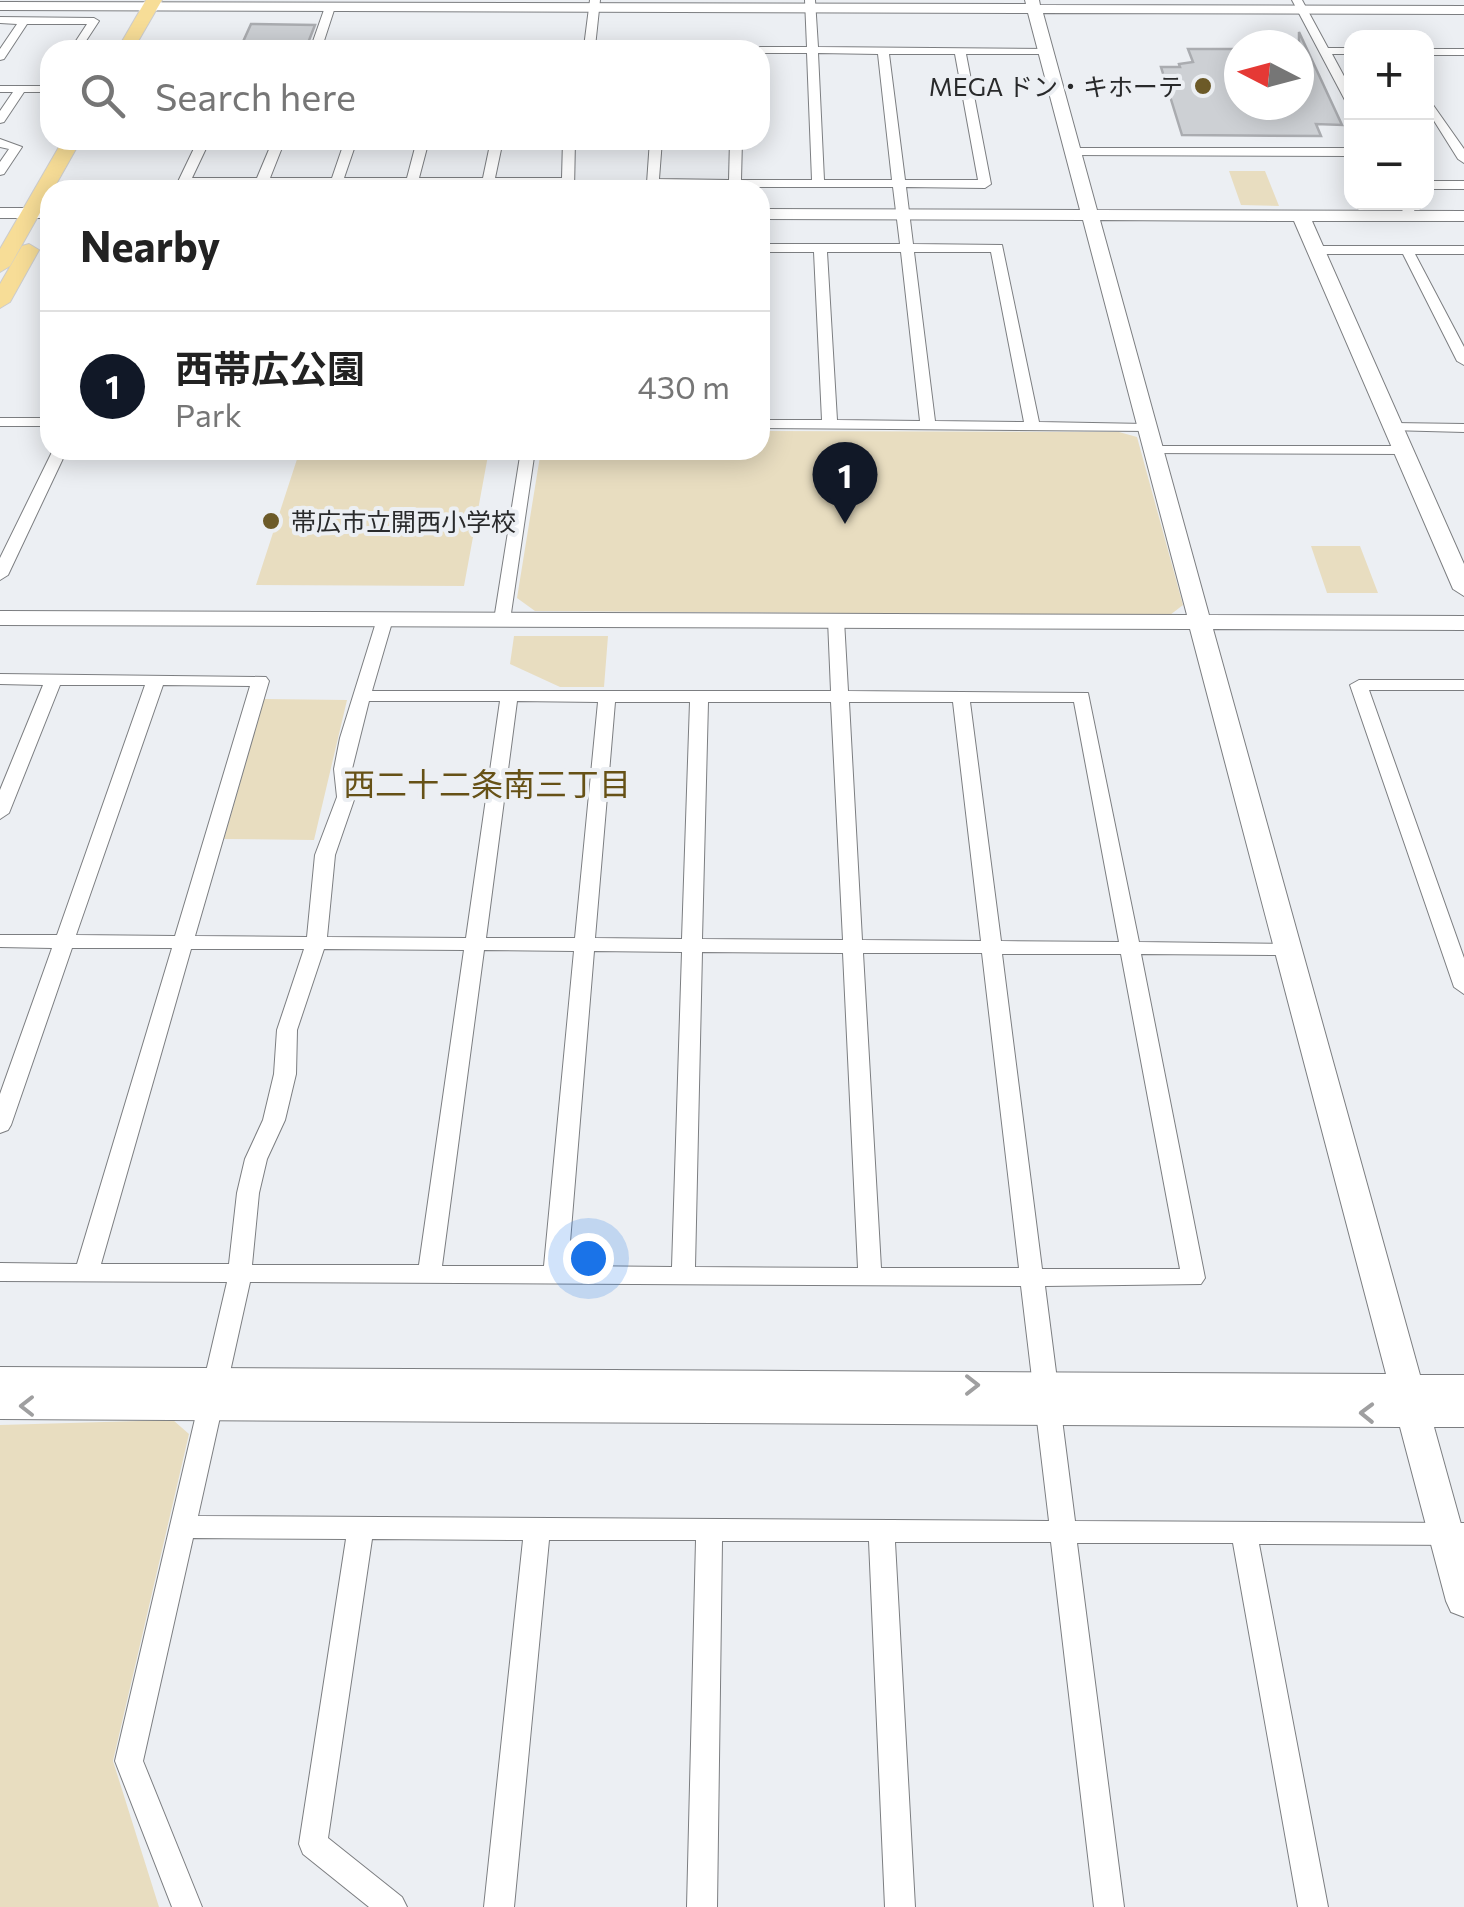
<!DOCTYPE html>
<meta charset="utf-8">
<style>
:root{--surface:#fff;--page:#f2f2f2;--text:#222;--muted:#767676;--line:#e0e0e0;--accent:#111827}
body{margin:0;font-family:Commissioner,"Noto Sans JP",sans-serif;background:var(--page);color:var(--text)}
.controls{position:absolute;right:30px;top:30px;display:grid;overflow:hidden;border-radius:20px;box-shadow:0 5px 25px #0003}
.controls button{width:90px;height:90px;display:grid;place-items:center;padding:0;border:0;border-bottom:2px solid var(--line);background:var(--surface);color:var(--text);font:50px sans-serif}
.compass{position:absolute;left:1224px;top:30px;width:90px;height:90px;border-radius:50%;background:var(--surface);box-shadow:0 5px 25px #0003;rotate:276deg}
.you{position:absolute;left:588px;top:1258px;width:35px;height:35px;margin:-25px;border:8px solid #fff;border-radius:50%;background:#1a73e8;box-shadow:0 0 0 15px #1a73e833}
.badge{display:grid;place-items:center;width:65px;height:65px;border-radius:50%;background:var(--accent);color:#fff;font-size:32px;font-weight:700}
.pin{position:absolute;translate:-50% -82px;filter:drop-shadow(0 2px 5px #0008)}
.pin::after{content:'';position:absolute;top:52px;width:35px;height:30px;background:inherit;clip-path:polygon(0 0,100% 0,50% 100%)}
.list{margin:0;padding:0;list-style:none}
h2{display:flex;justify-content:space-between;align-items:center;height:130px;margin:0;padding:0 40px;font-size:42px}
h2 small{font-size:32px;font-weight:400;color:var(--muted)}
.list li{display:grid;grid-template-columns:65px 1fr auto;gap:30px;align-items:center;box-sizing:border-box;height:150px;padding:0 40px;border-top:2px solid var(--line)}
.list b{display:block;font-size:38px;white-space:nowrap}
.list p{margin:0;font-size:32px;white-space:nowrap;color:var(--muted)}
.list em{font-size:32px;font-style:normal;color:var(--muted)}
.icon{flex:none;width:55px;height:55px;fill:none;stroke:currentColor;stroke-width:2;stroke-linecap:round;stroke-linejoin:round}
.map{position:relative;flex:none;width:1464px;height:1907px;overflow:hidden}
.search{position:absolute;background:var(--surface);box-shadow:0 5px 25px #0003;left:40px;top:40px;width:730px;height:110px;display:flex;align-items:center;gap:25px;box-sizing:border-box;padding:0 35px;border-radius:30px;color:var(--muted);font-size:38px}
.panel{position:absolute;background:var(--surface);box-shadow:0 5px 25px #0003;left:40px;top:180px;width:730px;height:280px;border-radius:30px}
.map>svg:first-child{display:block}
.green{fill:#e8ddc0}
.building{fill:#cdd0d4;stroke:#aaacb0;stroke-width:2.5}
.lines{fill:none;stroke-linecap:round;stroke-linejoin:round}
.street-casing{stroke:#7c7e81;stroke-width:2}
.secondary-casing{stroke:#7c7e81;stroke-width:2}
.primary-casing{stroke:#ccc;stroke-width:2}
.street{fill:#fff;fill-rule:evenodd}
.secondary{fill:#fff;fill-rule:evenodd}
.primary{fill:#f7dd97;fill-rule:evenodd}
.oneway{stroke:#9f9fa0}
.poi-dot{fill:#6c5a28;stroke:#eceff3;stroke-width:4}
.labels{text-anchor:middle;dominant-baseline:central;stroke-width:8;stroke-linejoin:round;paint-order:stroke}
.far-poi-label{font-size:25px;fill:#292a2b;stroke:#eceff3;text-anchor:end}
.neighbourhood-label{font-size:32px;fill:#665116;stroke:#eceff3}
</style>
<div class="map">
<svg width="1464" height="1907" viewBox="0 0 1464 1907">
<rect width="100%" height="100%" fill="#eceff3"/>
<path class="green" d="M 1229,171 L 1265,171 L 1279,206 L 1241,205 Z
M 760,431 L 1119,432 L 1137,437 L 1183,605 L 1170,615 L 535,611 L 517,598 L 541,450 L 760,450 Z
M 300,450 L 489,450 L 464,586 L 256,585 Z
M 1311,546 L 1360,546 L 1378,593 L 1327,593 Z
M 514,636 L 608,636 L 604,687 L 560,687 L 510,664 Z
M 264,699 L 347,700 L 314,840 L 224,839 Z
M 173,1420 L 189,1434 L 113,1761 L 159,1907 L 0,1907 L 0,1425 Z"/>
<path class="building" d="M 251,24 L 315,25 L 308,43 L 242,44 Z
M 1299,32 L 1342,125 L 1316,124 L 1321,136 L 1182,135 L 1161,67 L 1180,67 L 1179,64 L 1193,62 L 1188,49 L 1239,49 L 1239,105 L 1299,105 Z"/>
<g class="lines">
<g class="street-casing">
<path id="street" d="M 590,0 L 600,0 L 595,47 L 648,47 L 653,50 L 245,50 L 250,47 L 311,47 L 325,7 L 330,4 L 335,7 L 322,47 L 584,47 Z
M 805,0 L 815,0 L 818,47 L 1050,49 L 1051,51 L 1046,54 L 966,54 L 991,184 L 985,188 L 906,187 L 913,244 L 1002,245 L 1039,422 L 1146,424 L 1153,428 L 1151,431 L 760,428 L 760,420 L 822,420 L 814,252 L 760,252 L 760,244 L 900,244 L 893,187 L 653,187 L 647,183 L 650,140 L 662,140 L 659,179 L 729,180 L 730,140 L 742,140 L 741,180 L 812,180 L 807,53 L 760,53 L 760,50 L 755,50 L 760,47 L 807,47 ZM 818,53 L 878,54 L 892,180 L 824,180 ZM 889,54 L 955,54 L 978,180 L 905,180 ZM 827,252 L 901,252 L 920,421 L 837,420 ZM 914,252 L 991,252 L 1024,422 L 935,421 Z
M 1292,0 L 1302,0 L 1328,48 L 1352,48 L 1352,54 L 1332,54 L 1352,91 L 1352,105 L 1346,102 Z
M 0,17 L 94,18 L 99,21 L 80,50 L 70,50 L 87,24 L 27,24 L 4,59 L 0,60 L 0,49 L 17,24 L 0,23 Z
M 1426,49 L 1464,49 L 1464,55 L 1426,55 Z
M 0,86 L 50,86 L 50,92 L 24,92 L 4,122 L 0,123 L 0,111 L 13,92 L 0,92 Z
M 1426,95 L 1464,149 L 1464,163 L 1458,159 L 1426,108 Z
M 0,139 L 22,147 L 4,174 L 0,175 L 0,162 L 9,149 L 0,147 Z
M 198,140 L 210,140 L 192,178 L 257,178 L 273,140 L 285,140 L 270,178 L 332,178 L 345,140 L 357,140 L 344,178 L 407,178 L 417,140 L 429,140 L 419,178 L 483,178 L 491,140 L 503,140 L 495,178 L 562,178 L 563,140 L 575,140 L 574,190 L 562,190 L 562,186 L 188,186 L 186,190 L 174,190 Z
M 1074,148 L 1352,148 L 1352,156 L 1070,155 L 1068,152 Z
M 1426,181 L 1464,181 L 1464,189 L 1426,189 Z
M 1398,202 L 1410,202 L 1417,216 L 1415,219 L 1407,219 Z
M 1464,246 L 1464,254 L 1415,254 L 1464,347 L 1464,365 L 1457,361 L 1403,254 L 1316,254 L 1310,250 L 1316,246 Z
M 0,418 L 50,418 L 50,426 L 0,426 Z
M 1394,423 L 1464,424 L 1464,432 L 1389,430 L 1389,424 Z
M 1153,446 L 1403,446 L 1410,450 L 1403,454 L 1148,453 L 1148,447 Z
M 53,450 L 67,450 L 8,575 L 0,580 L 0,558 Z
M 521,450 L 535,450 L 510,620 L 502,625 L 494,620 Z
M 385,614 L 393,619 L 372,691 L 831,691 L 828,620 L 836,615 L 844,620 L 848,691 L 1088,693 L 1139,942 L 1294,944 L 1297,949 L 1294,954 L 1287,955 L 1141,954 L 1205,1278 L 1201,1284 L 1045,1286 L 1075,1521 L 1464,1523 L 1464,1545 L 1259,1544 L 1328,1907 L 1298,1907 L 1233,1543 L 1077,1543 L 1124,1907 L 1094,1907 L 1051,1542 L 895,1542 L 915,1907 L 885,1907 L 869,1541 L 722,1541 L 717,1907 L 687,1907 L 696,1540 L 549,1540 L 514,1907 L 484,1907 L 523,1540 L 372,1539 L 328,1838 L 402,1897 L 407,1907 L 369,1907 L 303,1854 L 299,1844 L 346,1539 L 193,1538 L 143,1761 L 202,1907 L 172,1907 L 115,1761 L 227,1282 L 0,1281 L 0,1263 L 77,1264 L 172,948 L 72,948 L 11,1125 L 8,1130 L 0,1133 L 0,1094 L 52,948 L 0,947 L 0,935 L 57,935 L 145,685 L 60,685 L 9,813 L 0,819 L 0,790 L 43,685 L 0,684 L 0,674 L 266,677 L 269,681 L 195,936 L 307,937 L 315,855 L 337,797 L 334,769 L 340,738 L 377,619 ZM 163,685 L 250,686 L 175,936 L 76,935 ZM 369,701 L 500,701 L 466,938 L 327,937 L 335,855 L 355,797 L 352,769 ZM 517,701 L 598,702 L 575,938 L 486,938 ZM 615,702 L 690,702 L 682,939 L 595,938 ZM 708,702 L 831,702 L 843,940 L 702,939 ZM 849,702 L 953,702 L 981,941 L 862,940 ZM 970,702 L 1074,702 L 1119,942 L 1001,941 ZM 191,949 L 304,949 L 277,1030 L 274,1074 L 263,1120 L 245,1159 L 237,1193 L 229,1264 L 101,1264 ZM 324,949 L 464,950 L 419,1265 L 252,1265 L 259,1193 L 267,1159 L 285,1120 L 296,1074 L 297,1030 ZM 484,950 L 574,951 L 544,1266 L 442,1266 ZM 594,951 L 682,952 L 672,1267 L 568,1266 ZM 702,952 L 843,953 L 858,1268 L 695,1267 ZM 863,953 L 982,953 L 1019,1268 L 881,1268 ZM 1002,954 L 1121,954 L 1180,1269 L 1042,1269 ZM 250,1282 L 1021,1286 L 1049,1521 L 198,1516 Z
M 1359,680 L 1464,680 L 1464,690 L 1369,690 L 1464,958 L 1464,994 L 1454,987 L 1350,685 Z"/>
</g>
<g class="secondary-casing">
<path id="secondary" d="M 1025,0 L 1039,0 L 1040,5 L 1464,6 L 1464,14 L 1043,13 L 1097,210 L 1464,211 L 1464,221 L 1312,221 L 1464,564 L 1464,596 L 1453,589 L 1294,221 L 1100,220 L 1209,615 L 1464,616 L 1464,630 L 1213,629 L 1420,1375 L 1464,1375 L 1464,1427 L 1434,1427 L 1464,1535 L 1464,1617 L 1451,1612 L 1446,1601 L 1400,1427 L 0,1419 L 0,1367 L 1386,1374 L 1190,629 L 0,625 L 0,611 L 1187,615 L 1083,220 L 760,219 L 760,209 L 1080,210 L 1028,13 L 0,10 L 0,2 L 1026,4 Z
M 0,208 L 50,208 L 50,218 L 0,218 Z"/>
</g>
<g class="primary-casing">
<path id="primary" d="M 146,0 L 162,0 L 133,50 L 117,50 Z
M 63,140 L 81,140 L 10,266 L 0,272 L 0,249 Z
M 29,244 L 39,250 L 10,302 L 0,308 L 0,284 L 22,246 Z"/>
</g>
<use href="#street" class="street"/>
<use href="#secondary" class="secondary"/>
<use href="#primary" class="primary"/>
</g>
<defs><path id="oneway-chevron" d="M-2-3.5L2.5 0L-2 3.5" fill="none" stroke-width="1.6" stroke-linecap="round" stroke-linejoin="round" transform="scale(2.5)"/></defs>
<g class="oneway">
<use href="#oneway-chevron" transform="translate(972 1385)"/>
<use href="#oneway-chevron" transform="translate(27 1406) rotate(180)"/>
<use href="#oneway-chevron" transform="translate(1367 1413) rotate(-179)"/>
</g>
<g class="poi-dot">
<circle cx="1203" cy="86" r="10"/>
<circle cx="271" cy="521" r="10"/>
</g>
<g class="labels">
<g class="far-poi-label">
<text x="1183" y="86">MEGA ドン・キホーテ</text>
<text x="291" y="521" text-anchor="start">帯広市立開西小学校</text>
</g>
<g class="neighbourhood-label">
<text x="487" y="783">西二十二条南三丁目</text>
</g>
</g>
</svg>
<div class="controls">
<button>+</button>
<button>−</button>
</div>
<svg class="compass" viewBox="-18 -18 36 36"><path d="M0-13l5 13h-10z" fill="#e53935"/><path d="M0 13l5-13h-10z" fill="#767676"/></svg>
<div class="you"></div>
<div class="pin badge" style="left:845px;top:524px">1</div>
<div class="search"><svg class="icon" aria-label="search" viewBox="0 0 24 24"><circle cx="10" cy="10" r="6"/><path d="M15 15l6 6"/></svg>Search here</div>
<section class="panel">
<h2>Nearby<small></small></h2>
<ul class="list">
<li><span class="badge">1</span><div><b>西帯広公園</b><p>Park</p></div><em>430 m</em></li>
</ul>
</section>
</div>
